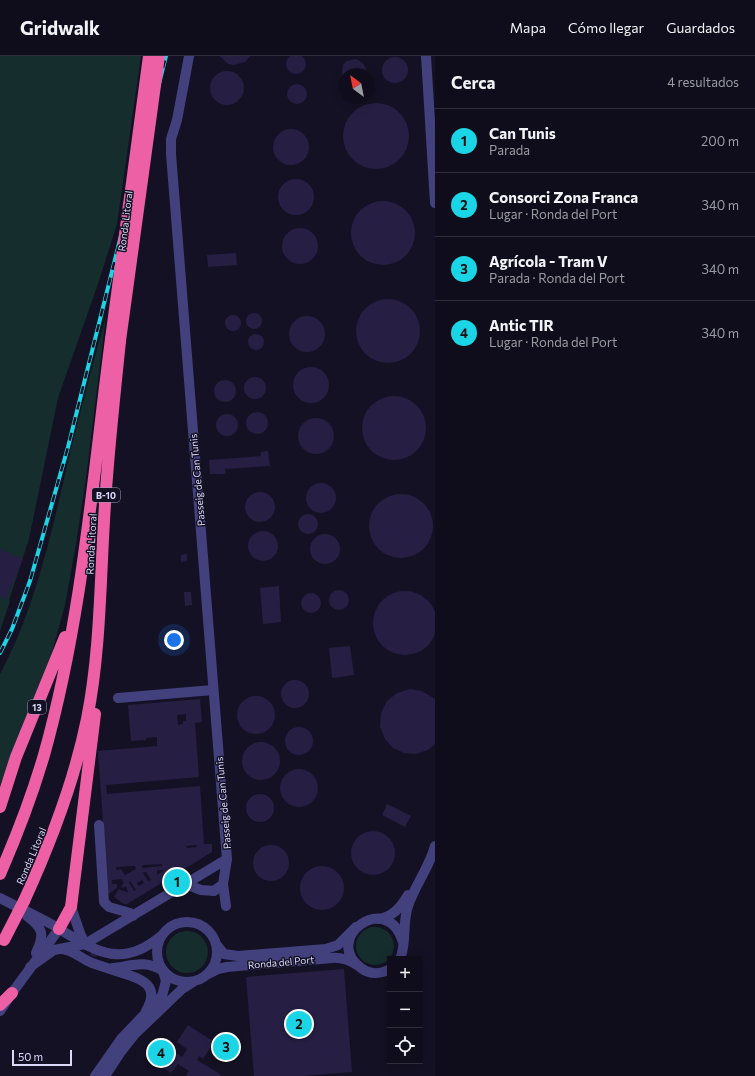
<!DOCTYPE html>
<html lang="es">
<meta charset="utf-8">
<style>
:root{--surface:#0f0d1b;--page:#181624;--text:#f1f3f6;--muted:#9b9ca3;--line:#2f2d3a;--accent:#19d5e6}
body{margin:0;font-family:Commissioner,sans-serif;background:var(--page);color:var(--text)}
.controls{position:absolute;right:12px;bottom:12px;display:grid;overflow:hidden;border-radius:0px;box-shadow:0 2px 10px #0003}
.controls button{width:36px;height:36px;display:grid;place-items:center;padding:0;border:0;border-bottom:1px solid var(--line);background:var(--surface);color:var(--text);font:20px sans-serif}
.compass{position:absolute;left:339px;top:12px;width:36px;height:36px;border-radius:50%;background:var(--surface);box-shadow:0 2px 10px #0003;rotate:328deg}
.scale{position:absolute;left:12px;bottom:10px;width:60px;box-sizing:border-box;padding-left:4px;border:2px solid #dbd8fb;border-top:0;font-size:11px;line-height:14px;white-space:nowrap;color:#dbd8fb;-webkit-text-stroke:3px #141124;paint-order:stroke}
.you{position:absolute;left:174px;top:584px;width:14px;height:14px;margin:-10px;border:3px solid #fff;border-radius:50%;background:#1a73e8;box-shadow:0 0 0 6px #1a73e833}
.badge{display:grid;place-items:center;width:26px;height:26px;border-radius:50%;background:var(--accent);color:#111;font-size:13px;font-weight:700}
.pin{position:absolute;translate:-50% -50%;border:2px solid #fff;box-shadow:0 1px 4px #0006}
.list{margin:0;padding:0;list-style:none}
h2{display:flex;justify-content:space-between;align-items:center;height:52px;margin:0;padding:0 16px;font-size:17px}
h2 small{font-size:13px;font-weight:400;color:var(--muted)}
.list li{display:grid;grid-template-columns:26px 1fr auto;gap:12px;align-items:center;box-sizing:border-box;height:64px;padding:0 16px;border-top:1px solid var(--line)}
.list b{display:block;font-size:15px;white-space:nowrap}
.list p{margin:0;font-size:13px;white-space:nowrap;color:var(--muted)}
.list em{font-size:13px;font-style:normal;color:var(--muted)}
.icon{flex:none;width:22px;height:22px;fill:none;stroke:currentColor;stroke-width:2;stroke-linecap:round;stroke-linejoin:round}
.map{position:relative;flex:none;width:435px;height:1020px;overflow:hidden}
header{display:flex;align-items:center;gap:24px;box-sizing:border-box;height:56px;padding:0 20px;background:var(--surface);border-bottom:1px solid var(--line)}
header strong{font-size:19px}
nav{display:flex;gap:22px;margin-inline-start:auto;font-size:14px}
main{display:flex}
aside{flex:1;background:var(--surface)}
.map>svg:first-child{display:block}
.green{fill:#152d2c}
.building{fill:#261f43;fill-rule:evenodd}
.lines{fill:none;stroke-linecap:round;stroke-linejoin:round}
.minor{stroke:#42417d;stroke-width:10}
.highway{stroke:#ee60a6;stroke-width:12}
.rail-casing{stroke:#19d5e6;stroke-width:4}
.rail{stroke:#141124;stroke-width:2.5;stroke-dasharray:8;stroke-linecap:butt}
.highway-bridge{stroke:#ee60a6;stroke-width:12}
.labels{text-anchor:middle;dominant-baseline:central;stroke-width:3;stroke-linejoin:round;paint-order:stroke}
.shield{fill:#141124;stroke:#9f9cba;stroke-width:1}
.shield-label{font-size:9px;font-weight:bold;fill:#dbd8fb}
.street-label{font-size:10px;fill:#dbd8fb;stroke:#141124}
</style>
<header>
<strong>Gridwalk</strong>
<nav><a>Mapa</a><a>Cómo llegar</a><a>Guardados</a></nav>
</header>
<main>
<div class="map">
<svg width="435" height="1020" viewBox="0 0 435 1020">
<rect width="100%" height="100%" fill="#141124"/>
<path class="green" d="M 0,0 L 141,0 L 117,168 L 99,225 L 58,342 L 29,483 L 9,544 L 10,545 L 0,575 Z
M 106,260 L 86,422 L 76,488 L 65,549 L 52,596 L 0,729 L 0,618 C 37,549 53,469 71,393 C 82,348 94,304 106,260 Z
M356 890a19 19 0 1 1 38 0a19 19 0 1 1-38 0Z
M166 896a21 21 0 1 1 42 0a21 21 0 1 1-42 0Z"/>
<path class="building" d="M286 8a10 10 0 1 1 20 0a10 10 0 1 1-20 0Z
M 220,0 L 250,0 L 245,6 L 234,9 L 228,8 Z
M382 14a13 13 0 1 1 26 0a13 13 0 1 1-26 0Z
M 356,3 L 363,7 L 366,13 L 367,18 L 345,18 L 345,24 L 342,18 L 343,9 L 347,5 Z
M210 32a17 17 0 1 1 34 0a17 17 0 1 1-34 0Z
M287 38a10 10 0 1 1 20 0a10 10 0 1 1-20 0Z
M343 80a33 33 0 1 1 66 0a33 33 0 1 1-66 0Z
M273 91a18 18 0 1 1 36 0a18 18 0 1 1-36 0Z
M278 141a18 18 0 1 1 36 0a18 18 0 1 1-36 0Z
M351 177a32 32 0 1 1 64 0a32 32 0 1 1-64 0Z
M282 190a18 18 0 1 1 36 0a18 18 0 1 1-36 0Z
M 236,197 L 237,209 L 208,211 L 207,199 Z
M356 275a32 32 0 1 1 64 0a32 32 0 1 1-64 0Z
M246 265a8 8 0 1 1 16 0a8 8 0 1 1-16 0Z
M225 267a8 8 0 1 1 16 0a8 8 0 1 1-16 0Z
M289 278a18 18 0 1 1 36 0a18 18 0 1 1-36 0Z
M248 286a8 8 0 1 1 16 0a8 8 0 1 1-16 0Z
M293 329a18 18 0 1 1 36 0a18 18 0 1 1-36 0Z
M244 332a11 11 0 1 1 22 0a11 11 0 1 1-22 0Z
M214 335a11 11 0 1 1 22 0a11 11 0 1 1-22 0Z
M362 372a32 32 0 1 1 64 0a32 32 0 1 1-64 0Z
M246 367a11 11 0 1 1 22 0a11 11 0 1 1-22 0Z
M216 369a11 11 0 1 1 22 0a11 11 0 1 1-22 0Z
M298 380a18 18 0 1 1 36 0a18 18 0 1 1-36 0Z
M 268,395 L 270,410 L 225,413 L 226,418 L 210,418 L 209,404 L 261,400 L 261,396 Z
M306 442a15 15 0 1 1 30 0a15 15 0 1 1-30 0Z
M245 451a15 15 0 1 1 30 0a15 15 0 1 1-30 0Z
M369 470a32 32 0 1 1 64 0a32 32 0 1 1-64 0Z
M298 468a10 10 0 1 1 20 0a10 10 0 1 1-20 0Z
M248 490a15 15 0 1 1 30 0a15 15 0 1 1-30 0Z
M310 493a15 15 0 1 1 30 0a15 15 0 1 1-30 0Z
M 0,493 L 23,503 L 6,543 L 0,541 Z
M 187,498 L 187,505 L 181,506 L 181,499 Z
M 279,530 L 281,566 L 263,568 L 260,532 Z
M329 544a10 10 0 1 1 20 0a10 10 0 1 1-20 0Z
M373 567a32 32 0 1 1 64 0a32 32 0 1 1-64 0Z
M 184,536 L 191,536 L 192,549 L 185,550 Z
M301 547a10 10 0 1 1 20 0a10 10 0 1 1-20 0Z
M 350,590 L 354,619 L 332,622 L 329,592 Z
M281 638a14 14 0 1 1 28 0a14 14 0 1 1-28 0Z
M 410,633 L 422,635 L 435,643 L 435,688 L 428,694 L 416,698 L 404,697 L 393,692 L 385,683 L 380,671 L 381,657 L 387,645 L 397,637 Z
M237 659a19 19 0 1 1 38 0a19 19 0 1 1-38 0Z
M 200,643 L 202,666 L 195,667 L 199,721 L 106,729 L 107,738 L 200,730 L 204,788 L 212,788 L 212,796 L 127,848 L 124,848 L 114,841 L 119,833 L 123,835 L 128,836 L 126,830 L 123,832 L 121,830 L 124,827 L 122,823 L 112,824 L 112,828 L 117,828 L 117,832 L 109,838 L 108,837 L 98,695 L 157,690 L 157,681 L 146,682 L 146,684 L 131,685 L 128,649 ZM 186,658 L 186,665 L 183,665 L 183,668 L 178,669 L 177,659 ZM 196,789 L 197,791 L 187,792 L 186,790 ZM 162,808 L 162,810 L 142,812 L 142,809 ZM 135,810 L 136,813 L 125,819 L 121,813 L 116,814 L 116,811 ZM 157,814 L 163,814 L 163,815 L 157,819 ZM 144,816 L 146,816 L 151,824 L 148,825 L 143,817 ZM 142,824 L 144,827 L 139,830 L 137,827 ZM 130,825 L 136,834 L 134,835 L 129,826 Z
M285 685a14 14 0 1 1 28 0a14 14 0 1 1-28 0Z
M242 705a19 19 0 1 1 38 0a19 19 0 1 1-38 0Z
M280 732a19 19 0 1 1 38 0a19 19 0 1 1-38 0Z
M246 752a14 14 0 1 1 28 0a14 14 0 1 1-28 0Z
M 387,748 L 411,760 L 405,771 L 382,759 Z
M351 797a22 22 0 1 1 44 0a22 22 0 1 1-44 0Z
M253 807a18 18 0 1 1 36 0a18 18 0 1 1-36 0Z
M300 832a22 22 0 1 1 44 0a22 22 0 1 1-44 0Z
M 91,896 L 98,899 L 96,901 L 90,899 Z
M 344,913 L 352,1016 L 302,1020 L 254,1020 L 246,921 Z
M 188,969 L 214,986 L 203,1003 L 199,1000 L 197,1004 L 220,1018 L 221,1020 L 187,1020 L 186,1019 L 189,1015 L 178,1008 L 171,1017 L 145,1000 L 156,984 L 182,1001 L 187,993 L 177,986 Z"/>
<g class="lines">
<path class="minor" d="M 189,0 L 177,64 L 171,83 L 171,98 L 227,803 L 223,828 L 226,850
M 426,0 L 435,147
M 118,642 L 213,634
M 99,769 L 104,846 L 109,851 L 130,857 L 133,860
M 185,828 L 201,834 L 214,835 L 223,828
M 0,842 C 17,851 35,859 51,868 C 92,892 118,916 161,880
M 71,851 L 80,877 L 85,888
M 27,860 C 43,872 45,878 36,897
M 378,863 C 393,861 401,851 408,839
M157 896a30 30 0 1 1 60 0a30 30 0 1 1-60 0Z
M 216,888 L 224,898 L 238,900 L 326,893 L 338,889 L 356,871
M 62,893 C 73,894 82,903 92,907 C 101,910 110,913 119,916 C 139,922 162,928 146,955
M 400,903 C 407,887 402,867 408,850 C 415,829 429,812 435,790
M 30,911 L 54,894 L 85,888 L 227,803
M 113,912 C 132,910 145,903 163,915
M 390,913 C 381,918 370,919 361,912 C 321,883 387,833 403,886
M 208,918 L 218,913 L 227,911 L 332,902 C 342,901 349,904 357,909
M 0,955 L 12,937 L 59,873
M 95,1020 L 121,983 L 162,940 L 166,925 L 163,915
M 105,1020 L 120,997 L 135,978 L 182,933 L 193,926"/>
<path class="highway" d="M 0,751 L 16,701 L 65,581
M 0,818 C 17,779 32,740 44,699 C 82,564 93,421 111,283
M 24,845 C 51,786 74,727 87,663 C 100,598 100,531 104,465 C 107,405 114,345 120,285
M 59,873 L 71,851 L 95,658
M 0,949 L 12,937"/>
<g class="rail-casing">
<path id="rail" d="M 0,597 L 12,573 L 30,525 L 68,391 L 166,0"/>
</g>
<use href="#rail" class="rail"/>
<path class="highway-bridge" d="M 111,283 L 149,0
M 120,285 L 159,0
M 4,884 L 24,845"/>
</g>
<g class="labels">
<g class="shield">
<rect x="92" y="432" width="28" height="14" rx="3"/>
<rect x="28" y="644" width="18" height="14" rx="3"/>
</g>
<g class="shield-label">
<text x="106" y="439">B-10</text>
<text x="37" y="651">13</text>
</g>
<g class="street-label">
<text transform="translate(125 165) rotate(-83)">Ronda Litoral</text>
<text transform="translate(197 424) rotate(-95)">Passeig de Can Tunis</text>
<text transform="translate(91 488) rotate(-87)">Ronda Litoral</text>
<text transform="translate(223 747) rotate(-95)">Passeig de Can Tunis</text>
<text transform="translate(31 800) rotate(-67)">Ronda Litoral</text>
<text transform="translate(281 906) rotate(-5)">Ronda del Port</text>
</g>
</g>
</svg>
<div class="controls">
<button>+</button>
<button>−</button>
<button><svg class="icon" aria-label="locate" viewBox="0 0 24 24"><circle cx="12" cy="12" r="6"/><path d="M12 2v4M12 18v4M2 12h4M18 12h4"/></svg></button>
</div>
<svg class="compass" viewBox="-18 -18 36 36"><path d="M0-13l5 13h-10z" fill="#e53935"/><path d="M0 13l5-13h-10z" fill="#9b9ca3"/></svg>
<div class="scale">50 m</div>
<div class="you"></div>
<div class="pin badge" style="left:177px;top:826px">1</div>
<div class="pin badge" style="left:299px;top:968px">2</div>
<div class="pin badge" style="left:226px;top:991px">3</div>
<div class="pin badge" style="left:161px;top:997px">4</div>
</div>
<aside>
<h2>Cerca<small>4 resultados</small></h2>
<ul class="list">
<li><span class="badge">1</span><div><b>Can Tunis</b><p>Parada</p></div><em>200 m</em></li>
<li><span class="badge">2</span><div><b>Consorci Zona Franca</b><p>Lugar · Ronda del Port</p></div><em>340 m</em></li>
<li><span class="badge">3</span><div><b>Agrícola - Tram V</b><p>Parada · Ronda del Port</p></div><em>340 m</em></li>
<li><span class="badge">4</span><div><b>Antic TIR</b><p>Lugar · Ronda del Port</p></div><em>340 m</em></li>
</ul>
</aside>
</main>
